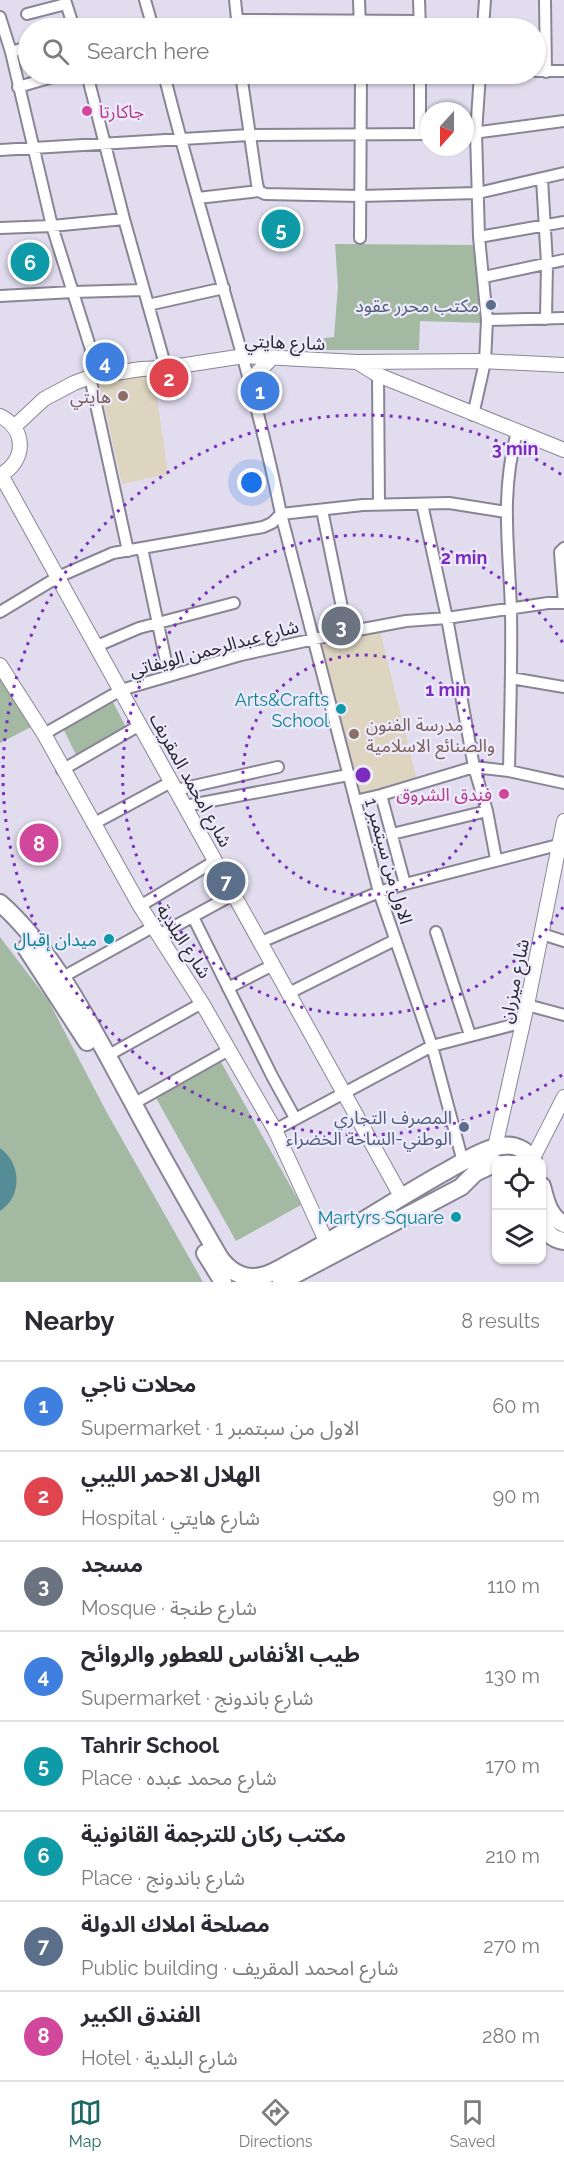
<!DOCTYPE html>
<meta charset="utf-8">
<style>
:root{--surface:#fff;--page:#f7f7f7;--text:#2b2b33;--muted:#7c7c81;--line:#e1e1e2;--accent:#1c6862}
body{margin:0;font-family:Raleway,"Noto Sans Arabic",sans-serif;background:var(--page);color:var(--text)}
.controls{position:absolute;right:18px;bottom:18px;display:grid;overflow:hidden;border-radius:12px;box-shadow:0 2px 4px #0004}
.controls button{width:54px;height:54px;display:grid;place-items:center;padding:0;border:0;border-bottom:2px solid var(--line);background:var(--surface);color:var(--text);font:30px sans-serif}
.compass{position:absolute;left:420px;top:102px;width:54px;height:54px;border-radius:50%;background:var(--surface);box-shadow:0 2px 4px #0004;rotate:201deg}
.you{position:absolute;left:252px;top:483px;width:21px;height:21px;margin:-15px;border:4px solid #fff;border-radius:50%;background:#1a73e8;box-shadow:0 0 0 9px #1a73e833}
.badge{display:grid;place-items:center;width:39px;height:39px;border-radius:50%;background:var(--accent);color:#fff;font-size:20px;font-weight:700}
.pin{position:absolute;translate:-50% -50%;border:3px solid #fff;box-shadow:0 2px 6px #0006}
.list{margin:0;padding:0;list-style:none}
h2{display:flex;justify-content:space-between;align-items:center;height:78px;margin:0;padding:0 24px;font-size:26px}
h2 small{font-size:20px;font-weight:400;color:var(--muted)}
.list li{display:grid;grid-template-columns:39px 1fr auto;gap:18px;align-items:center;box-sizing:border-box;height:90px;padding:0 24px;border-top:2px solid var(--line)}
.list b{display:block;font-size:22px;white-space:nowrap}
.list p{margin:0;font-size:20px;white-space:nowrap;color:var(--muted)}
.list em{font-size:20px;font-style:normal;color:var(--muted)}
.icon{flex:none;width:33px;height:33px;fill:none;stroke:currentColor;stroke-width:2;stroke-linecap:round;stroke-linejoin:round}
.map{position:relative;flex:none;width:564px;height:1282px;overflow:hidden}
.search{position:absolute;background:var(--surface);box-shadow:0 2px 4px #0004;left:18px;right:18px;top:18px;height:66px;display:flex;align-items:center;gap:15px;box-sizing:border-box;padding:0 21px;border-radius:33px;color:var(--muted);font-size:22px}
.sheet{height:798px;background:var(--surface)}
nav{display:flex;justify-content:space-around;align-items:center;box-sizing:border-box;height:84px;border-top:2px solid var(--line);background:var(--surface);font-size:16px;color:var(--muted)}
nav a{display:grid;justify-items:center;gap:3px}
nav .on{color:var(--accent)}
.map>svg:first-child{display:block}
.education{fill:#ddd5c0}
.green{fill:#a3b9a1}
.water{fill:#568c95}
.lines{fill:none;stroke-linecap:round;stroke-linejoin:round}
.minor-casing{stroke:#898596;stroke-width:14}
.tertiary-casing{stroke:#898596;stroke-width:16}
.secondary-casing{stroke:#898596;stroke-width:20}
.minor{stroke:#fff;stroke-width:10}
.tertiary{stroke:#fff;stroke-width:14}
.secondary{stroke:#fff;stroke-width:16}
.ring{fill:none;stroke:#7b2cbf;stroke-width:3;stroke-dasharray:3 6}
.hotel-dot{fill:#d1479c;stroke:#eeeafd;stroke-width:2}
.service-dot{fill:#5c6f8a;stroke:#eeeafd;stroke-width:2}
.education-dot{fill:#8d6e63;stroke:#eeeafd;stroke-width:2}
.culture-dot{fill:#0f9aa8;stroke:#eeeafd;stroke-width:2}
.labels{text-anchor:middle;dominant-baseline:central;stroke-width:4.5;stroke-linejoin:round;paint-order:stroke}
.hotel-label{font-size:18px;fill:#b23c85;stroke:#eeeafd;text-anchor:start}
.service-label{font-size:18px;fill:#4e5e75;stroke:#eeeafd;text-anchor:end}
.street-label{font-size:18px;fill:#28262d;stroke:#eeeafd}
.education-label{font-size:18px;fill:#785e54;stroke:#eeeafd;text-anchor:end}
.culture-label{font-size:18px;fill:#0d838f;stroke:#eeeafd;text-anchor:end}
.centre{fill:#7b2cbf;stroke:#eeeafd;stroke-width:3}
.ring-label{font-size:18px;text-anchor:middle;font-weight:bold;fill:#7b2cbf;stroke:#eeeafd;stroke-width:4.5;stroke-linejoin:round;paint-order:stroke}
</style>
<div class="map">
<svg width="564" height="1282" viewBox="0 0 564 1282">
<rect width="100%" height="100%" fill="#e1ddef"/>
<path class="education" d="M 153,370 L 168,474 L 122,484 L 98,378 Z
M 379,627 L 418,784 L 356,799 L 314,639 Z"/>
<path class="green" d="M 335,244 L 475,245 L 484,323 L 420,321 L 419,350 L 323,350 L 324,338 L 334,337 L 338,286 Z
M 0,678 L 31,727 L 0,743 Z
M 113,702 L 128,731 L 77,757 L 63,728 Z
M 0,937 L 48,1000 L 106,1111 L 203,1282 L 0,1282 Z
M 221,1062 L 301,1205 L 236,1241 L 156,1098 Z"/>
<path class="water" d="M 0,1148 C 21,1163 23,1196 0,1211 Z"/>
<g class="lines">
<g class="minor-casing">
<path id="minor" d="M 65,0 L 74,28
M 145,0 L 153,28
M 235,0 L 238,28
M 359,0 L 360,28
M 419,0 L 420,28
M 545,0 L 546,72
M 27,14 L 66,4
M 0,17 L 11,52 L 52,226 L 99,375
M 237,20 L 420,21
M 483,28 L 485,0
M 11,52 L 28,47
M 536,71 L 564,71
M 87,74 L 124,219 L 166,368
M 164,74 C 200,221 251,365 281,514 L 379,892 L 432,1046 L 463,1162
M 241,74 L 257,184 L 259,191
M 18,87 L 63,74
M 420,134 L 420,74
M 465,134 L 564,121
M 0,150 L 249,135 L 429,134
M 542,179 L 547,263 L 546,319
M 198,198 L 259,191 L 265,194 L 360,196 L 478,193 L 564,173
M 0,228 L 52,226 L 124,219
M 479,237 L 564,222
M 360,238 L 361,74
M 484,277 L 564,260
M 0,296 L 73,292 L 144,290
M 148,305 L 224,288
M 487,320 L 564,318
M 378,375 L 379,504
M 90,377 L 128,551
M 473,415 L 485,362 L 487,320 L 479,237 L 476,133 L 480,74
M 422,504 L 447,618 L 474,767 L 487,811 L 496,859
M 322,510 L 347,632
M 142,548 L 169,676
M 564,603 L 560,552 L 564,548
M 0,612 L 58,577 L 113,553 L 263,527 L 272,523 L 281,514 L 363,505 L 449,503 L 506,512
M 97,646 L 139,628 L 234,603
M 511,678 L 564,687
M 44,734 L 121,690 L 241,655 L 347,632 L 406,621 L 447,618 L 548,603 L 564,603
M 62,770 L 140,725
M 509,771 C 510,717 512,663 511,610 C 509,547 500,494 517,432
M 176,790 L 278,767
M 381,795 L 405,884
M 355,801 L 381,795 L 474,767 L 509,771 L 564,783
M 185,806 L 348,775
M 93,824 L 171,782
M 392,834 L 487,811
M 140,906 L 215,861
M 193,917 L 272,1076 L 295,1118
M 436,932 L 470,1035
M 542,934 L 564,941
M 159,935 L 234,894
M 261,942 L 379,892 L 405,884 L 558,845
M 61,978 L 153,927
M 228,988 L 273,965
M 289,993 L 395,940
M 527,1005 L 564,1015
M 107,1056 L 202,1003
M 133,1104 L 229,1050
M 275,1130 L 432,1046 L 524,1022"/>
</g>
<g class="tertiary-casing">
<path id="tertiary" d="M 357,362 L 481,361 L 564,365
M 250,380 L 272,358
M 0,416 C 27,429 26,462 0,475
M 14,427 L 44,399 L 74,383 L 90,377 L 141,369 L 166,368 L 244,356 L 357,362 L 378,375 L 564,450
M 1,475 L 401,1196
M 0,665 L 44,734 L 140,906 L 202,1003 L 275,1130 L 327,1243
M 495,1147 L 527,1005 L 564,821
M 533,1158 L 564,1097"/>
</g>
<g class="secondary-casing">
<path id="secondary" d="M 0,903 C 55,951 97,1037 132,1101 C 160,1154 190,1206 220,1258 C 228,1269 239,1277 253,1277 C 269,1277 285,1265 299,1258 C 347,1232 393,1201 441,1174 C 458,1165 483,1148 502,1146 C 515,1144 527,1150 533,1160
M 26,948 L 87,1042
M 542,1186 C 546,1201 549,1217 564,1224
M 542,1220 C 545,1232 551,1239 564,1241
M 205,1253 L 223,1282
M 281,1282 L 461,1187 L 475,1173 L 496,1163"/>
</g>
<use href="#minor" class="minor"/>
<use href="#tertiary" class="tertiary"/>
<use href="#secondary" class="secondary"/>
</g>
<g class="ring">
<circle cx="363" cy="775" r="120"/>
<path d="M563 907A240 240 0 1 1 563 643"/>
<path d="M562 1075A360 360 0 1 1 562 475"/>
</g>
<g class="hotel-dot">
<circle cx="87" cy="111" r="6"/>
<circle cx="504" cy="794" r="6"/>
</g>
<g class="service-dot">
<circle cx="491" cy="305" r="6"/>
<circle cx="464" cy="1127" r="6"/>
</g>
<g class="education-dot">
<circle cx="123" cy="396" r="6"/>
<circle cx="354" cy="734" r="6"/>
</g>
<g class="culture-dot">
<circle cx="341" cy="709" r="6"/>
<circle cx="109" cy="939" r="6"/>
<circle cx="456" cy="1217" r="6"/>
</g>
<g class="labels">
<g class="hotel-label">
<text x="99" y="111">جاكارتا</text>
<text x="492" y="794" text-anchor="end">فندق الشروق</text>
</g>
<g class="service-label">
<text x="479" y="305">مكتب محرر عقود</text>
<text x="452" y="1117">المصرف التجاري<tspan x="452" dy="21">الوطني-الساحة الخضراء</tspan></text>
</g>
<g class="street-label">
<text transform="translate(285 342) rotate(2)">شارع هايتي</text>
<text transform="translate(214 648) rotate(-15)">شارع عبدالرحمن الويفاتي</text>
<text transform="translate(191 780) rotate(61)">شارع امحمد المقريف</text>
<text transform="translate(389 861) rotate(74)">الاول من سبتمبر 1</text>
<text transform="translate(184 941) rotate(57)">شارع البلدية</text>
<text transform="translate(514 981) rotate(-78)">شارع ميزران</text>
</g>
<g class="education-label">
<text x="111" y="396">هايتي</text>
<text x="366" y="724" text-anchor="start">مدرسة الفنون<tspan x="366" dy="21">والصنائع الاسلامية</tspan></text>
</g>
<g class="culture-label">
<text x="329" y="699">Arts&amp;Crafts<tspan x="329" dy="21">School</tspan></text>
<text x="97" y="939">ميدان إقبال</text>
<text x="444" y="1217">Martyrs Square</text>
</g>
</g>
<circle cx="363" cy="775" r="9" class="centre"/>
<g class="ring-label">
<text x="515" y="455">3 min</text>
<text x="464" y="564">2 min</text>
<text x="448" y="696">1 min</text>
</g>
</svg>
<div class="controls">
<button><svg class="icon" aria-label="locate" viewBox="0 0 24 24"><circle cx="12" cy="12" r="6"/><path d="M12 2v4M12 18v4M2 12h4M18 12h4"/></svg></button>
<button><svg class="icon" aria-label="layers" viewBox="0 0 24 24"><path d="M12 4l9 5-9 5-9-5zM3 14l9 5 9-5"/></svg></button>
</div>
<svg class="compass" viewBox="-18 -18 36 36"><path d="M0-13l5 13h-10z" fill="#e53935"/><path d="M0 13l5-13h-10z" fill="#7c7c81"/></svg>
<div class="you"></div>
<div class="pin badge" style="left:260px;top:391px;background:#3f7fe0">1</div>
<div class="pin badge" style="left:169px;top:378px;background:#e0444e">2</div>
<div class="pin badge" style="left:341px;top:626px;background:#6b7280">3</div>
<div class="pin badge" style="left:105px;top:362px;background:#3f7fe0">4</div>
<div class="pin badge" style="left:281px;top:229px;background:#0f9aa8">5</div>
<div class="pin badge" style="left:30px;top:262px;background:#0f9aa8">6</div>
<div class="pin badge" style="left:226px;top:881px;background:#5c6f8a">7</div>
<div class="pin badge" style="left:39px;top:843px;background:#d1479c">8</div>
<div class="search"><svg class="icon" aria-label="search" viewBox="0 0 24 24"><circle cx="10" cy="10" r="6"/><path d="M15 15l6 6"/></svg>Search here</div>
</div>
<section class="sheet">
<h2>Nearby<small>8 results</small></h2>
<ul class="list">
<li><span class="badge" style="background:#3f7fe0">1</span><div><b>محلات ناجي</b><p>Supermarket · الاول من سبتمبر 1</p></div><em>60 m</em></li>
<li><span class="badge" style="background:#e0444e">2</span><div><b>الهلال الاحمر الليبي</b><p>Hospital · شارع هايتي</p></div><em>90 m</em></li>
<li><span class="badge" style="background:#6b7280">3</span><div><b>مسجد</b><p>Mosque · شارع طنجة</p></div><em>110 m</em></li>
<li><span class="badge" style="background:#3f7fe0">4</span><div><b>طيب الأنفاس للعطور والروائح</b><p>Supermarket · شارع باندونج</p></div><em>130 m</em></li>
<li><span class="badge" style="background:#0f9aa8">5</span><div><b>Tahrir School</b><p>Place · شارع محمد عبده</p></div><em>170 m</em></li>
<li><span class="badge" style="background:#0f9aa8">6</span><div><b>مكتب ركان للترجمة القانونية</b><p>Place · شارع باندونج</p></div><em>210 m</em></li>
<li><span class="badge" style="background:#5c6f8a">7</span><div><b>مصلحة املاك الدولة</b><p>Public building · شارع امحمد المقريف</p></div><em>270 m</em></li>
<li><span class="badge" style="background:#d1479c">8</span><div><b>الفندق الكبير</b><p>Hotel · شارع البلدية</p></div><em>280 m</em></li>
</ul>
</section>
<nav>
<a class="on"><svg class="icon" aria-label="map" viewBox="0 0 24 24"><path d="M3 6l6-2 6 2 6-2v14l-6 2-6-2-6 2zM9 4v14M15 6v14"/></svg>Map</a>
<a><svg class="icon" aria-label="directions" viewBox="0 0 24 24"><path d="M12 3l9 9-9 9-9-9zM9 14v-3h6M13 9l2 2-2 2"/></svg>Directions</a>
<a><svg class="icon" aria-label="saved" viewBox="0 0 24 24"><path d="M7 4h10v16l-5-4-5 4z"/></svg>Saved</a>
</nav>
